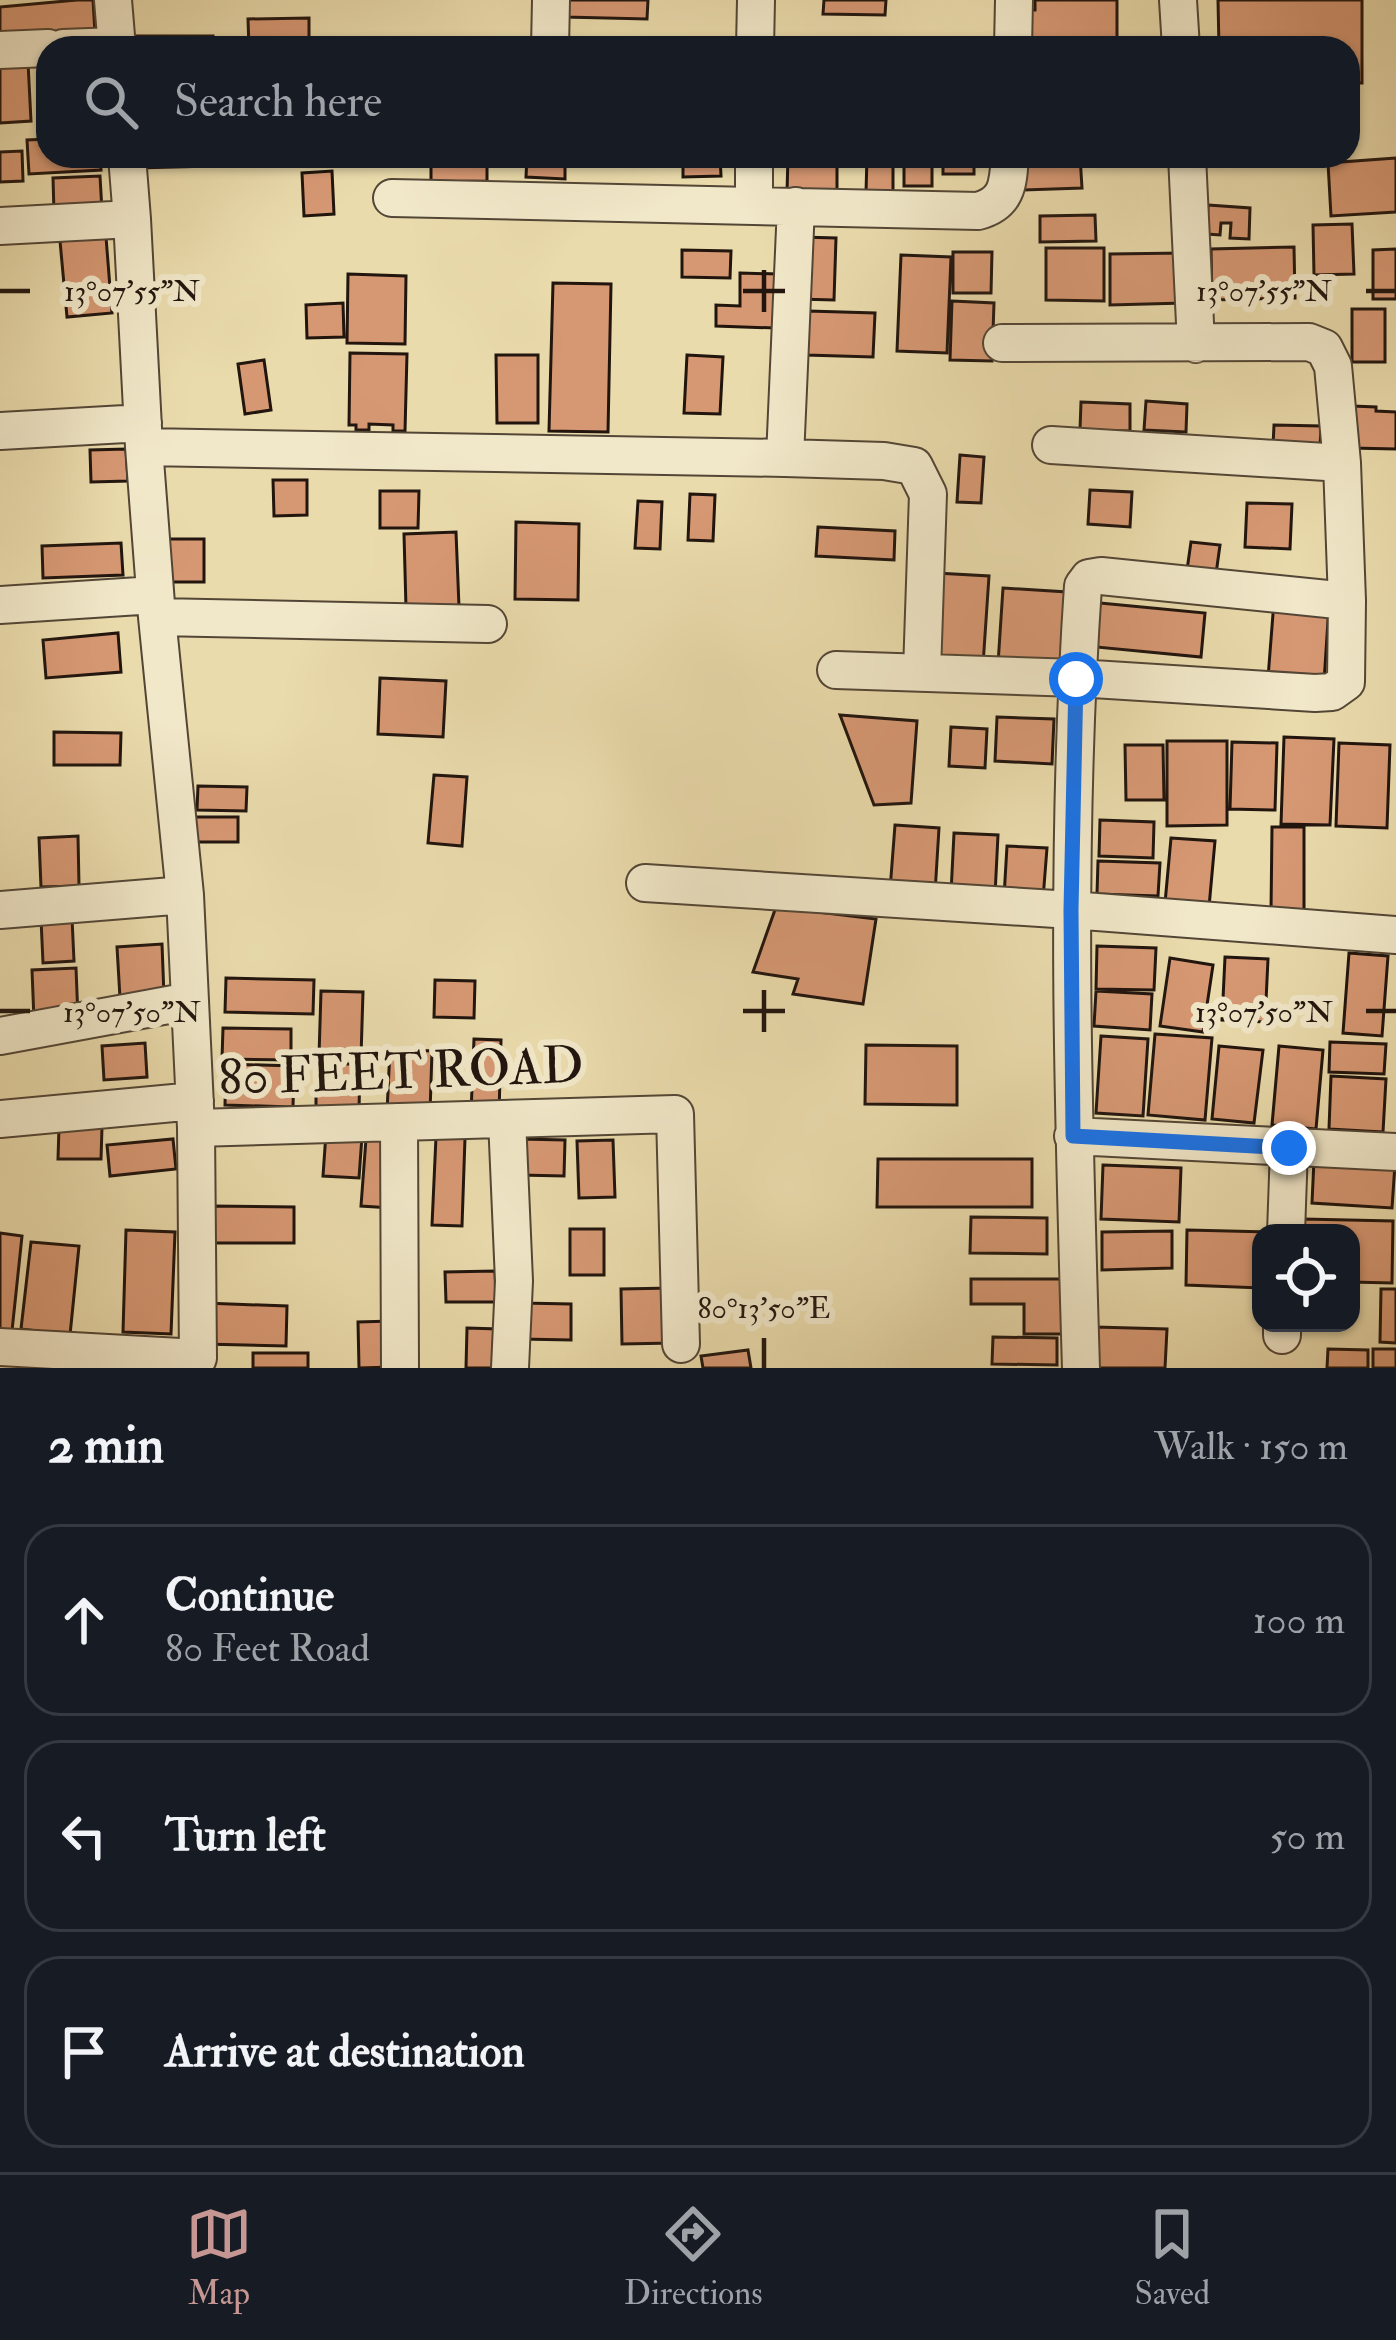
<!DOCTYPE html>
<meta charset="utf-8">
<style>
:root{--surface:#171b24;--page:#242831;--text:#f1f3f6;--muted:#9ea1a6;--line:#363941;--accent:#c59692}
body{margin:0;font-family:"IM FELL Double Pica",serif;background:var(--page);color:var(--text)}
.controls{position:absolute;right:36px;bottom:36px;display:grid;overflow:hidden;border-radius:24px;box-shadow:0 3px 9px #0004}
.controls button{width:108px;height:108px;display:grid;place-items:center;padding:0;border:0;border-bottom:3px solid var(--line);background:var(--surface);color:var(--text);font:60px sans-serif}
.stop{position:absolute;width:36px;height:36px;margin:-27px;border:9px solid #1a73e8;border-radius:50%;background:#fff}
.stop.end{background:#1a73e8;border-color:#fff;box-shadow:0 3px 12px #0008}
.list{margin:0;padding:0;list-style:none}
h2{display:flex;justify-content:space-between;align-items:center;height:156px;margin:0;padding:0 48px;font-size:51px}
h2 small{font-size:39px;font-weight:400;color:var(--muted)}
.list li{display:grid;grid-template-columns:78px 1fr auto;gap:36px;align-items:center;box-sizing:border-box;height:192px;margin:0 24px 24px;padding:0 24px;border:3px solid var(--line);border-radius:36px}
.list b{display:block;font-size:45px;white-space:nowrap}
.list p{margin:0;font-size:39px;white-space:nowrap;color:var(--muted)}
.list em{font-size:39px;font-style:normal;color:var(--muted)}
.icon{flex:none;width:66px;height:66px;fill:none;stroke:currentColor;stroke-width:2;stroke-linecap:round;stroke-linejoin:round}
.map{position:relative;flex:none;width:1396px;height:1368px;overflow:hidden}
.search{position:absolute;background:var(--surface);box-shadow:0 3px 9px #0004;left:36px;right:36px;top:36px;height:132px;display:flex;align-items:center;gap:30px;box-sizing:border-box;padding:0 42px;border-radius:36px;color:var(--muted);font-size:45px}
.sheet{height:804px;background:var(--surface)}
nav{display:flex;justify-content:space-around;align-items:center;box-sizing:border-box;height:168px;border-top:3px solid var(--line);background:var(--surface);font-size:33px;color:var(--muted)}
nav a{display:grid;justify-items:center;gap:6px}
nav .on{color:var(--accent)}
.map>svg:first-child{display:block}
.building{fill:#d69873;stroke:#21150e;stroke-width:3}
.lines{fill:none;stroke-linecap:round;stroke-linejoin:round}
.minor-casing{stroke:#534636;stroke-width:40}
.minor{stroke:#f1e8c9;stroke-width:36}
.route{stroke:#1a73e8;stroke-width:15}
.ticks{fill:none;stroke:#21150e;stroke-width:4.5}
.labels{text-anchor:middle;dominant-baseline:central;stroke-width:12;stroke-linejoin:round;paint-order:stroke}
.street-label{font-size:51px;fill:#21150e;stroke:#f1e8c9}
.ticks-label{font-size:30px;text-anchor:middle;fill:#21150e;stroke:#f1e8c9;stroke-width:12;stroke-linejoin:round;paint-order:stroke}
</style>
<div class="map">
<svg width="1396" height="1368" viewBox="0 0 1396 1368">
<rect width="100%" height="100%" fill="#eadbac"/>
<filter id="stains"><feTurbulence type="fractalNoise" baseFrequency=".00167" numOctaves="4"/><feColorMatrix values="0 0 0 0 .2 0 0 0 0 .09 0 0 0 0 .02 0 0 0 .5 -.17"/></filter>
<radialGradient id="worn" r=".72"><stop offset=".6" stop-color="#630" stop-opacity="0"/><stop offset="1" stop-color="#630" stop-opacity=".3"/></radialGradient>
<path class="building" d="M 77,0 L 93,0 L 95,33 L 0,42 L 0,7 Z
M 565,0 L 648,0 L 647,19 L 565,17 Z
M 824,0 L 886,0 L 885,15 L 823,14 Z
M 1035,0 L 1117,0 L 1117,42 L 1029,42 L 1029,10 L 1035,10 Z
M 1218,0 L 1362,0 L 1362,83 L 1348,83 L 1348,48 L 1219,48 Z
M 309,18 L 309,48 L 249,48 L 248,19 Z
M 133,36 L 213,36 L 213,48 L 133,48 Z
M 28,62 L 31,121 L 0,123 L 0,63 Z
M 48,139 L 48,156 L 100,156 L 101,170 L 29,174 L 27,140 Z
M 22,151 L 23,181 L 0,182 L 0,152 Z
M 136,156 L 249,156 L 250,165 L 137,168 Z
M 431,156 L 487,156 L 487,181 L 431,182 Z
M 527,156 L 565,156 L 565,179 L 526,177 Z
M 683,156 L 720,156 L 721,176 L 683,177 Z
M 788,156 L 837,156 L 837,194 L 787,193 Z
M 867,156 L 893,156 L 893,193 L 866,193 Z
M 904,156 L 932,156 L 932,186 L 904,186 Z
M 943,156 L 974,156 L 974,174 L 943,174 Z
M 1023,156 L 1080,156 L 1082,188 L 1024,190 Z
M 1396,158 L 1396,212 L 1331,216 L 1328,163 Z
M 332,171 L 334,214 L 304,216 L 302,173 Z
M 100,176 L 102,211 L 54,213 L 53,178 Z
M 1208,205 L 1250,208 L 1249,239 L 1230,238 L 1231,223 L 1221,223 L 1220,235 L 1207,234 Z
M 1095,215 L 1096,241 L 1040,242 L 1040,216 Z
M 1352,224 L 1354,274 L 1314,275 L 1313,225 Z
M 106,237 L 112,313 L 67,317 L 60,241 Z
M 800,237 L 836,238 L 834,300 L 798,299 Z
M 1294,247 L 1295,298 L 1212,300 L 1211,249 Z
M 1046,248 L 1104,248 L 1104,301 L 1046,300 Z
M 1396,249 L 1396,299 L 1373,299 L 1373,250 Z
M 682,250 L 731,251 L 730,278 L 682,277 Z
M 953,252 L 992,252 L 991,293 L 953,293 Z
M 1183,253 L 1184,303 L 1110,305 L 1110,254 Z
M 901,255 L 951,257 L 947,353 L 897,351 Z
M 740,273 L 777,274 L 775,328 L 716,326 L 716,305 L 740,306 Z
M 348,274 L 406,276 L 405,344 L 347,343 Z
M 553,283 L 611,284 L 608,432 L 549,431 Z
M 952,301 L 994,303 L 992,361 L 950,360 Z
M 343,303 L 344,337 L 307,338 L 306,305 Z
M 1352,309 L 1385,309 L 1385,362 L 1352,362 Z
M 808,311 L 875,313 L 873,357 L 806,355 Z
M 350,353 L 407,354 L 405,431 L 393,431 L 393,425 L 369,424 L 369,430 L 356,430 L 356,425 L 349,425 Z
M 496,355 L 538,355 L 538,423 L 497,423 Z
M 687,355 L 723,357 L 720,414 L 684,413 Z
M 264,360 L 271,410 L 245,414 L 238,364 Z
M 1146,401 L 1187,404 L 1186,432 L 1144,430 Z
M 1081,402 L 1130,404 L 1130,431 L 1080,430 Z
M 1352,406 L 1376,407 L 1376,411 L 1396,412 L 1396,449 L 1351,448 Z
M 1274,425 L 1321,426 L 1320,447 L 1273,446 Z
M 126,449 L 128,481 L 91,482 L 90,450 Z
M 960,455 L 984,457 L 981,503 L 957,502 Z
M 273,480 L 307,480 L 307,515 L 274,516 Z
M 1090,490 L 1132,492 L 1130,527 L 1088,524 Z
M 380,491 L 419,491 L 418,528 L 380,528 Z
M 690,494 L 715,495 L 713,541 L 688,540 Z
M 638,501 L 662,502 L 660,549 L 635,548 Z
M 1247,503 L 1292,504 L 1290,549 L 1245,547 Z
M 516,522 L 579,524 L 578,600 L 515,599 Z
M 818,527 L 895,531 L 894,560 L 816,556 Z
M 456,532 L 459,607 L 406,608 L 404,534 Z
M 165,539 L 204,539 L 204,582 L 165,582 Z
M 1191,542 L 1220,545 L 1216,574 L 1187,570 Z
M 121,543 L 123,575 L 43,578 L 42,546 Z
M 936,573 L 989,576 L 983,665 L 931,662 Z
M 1003,588 L 1067,592 L 1061,669 L 998,664 Z
M 1274,601 L 1329,605 L 1324,682 L 1268,678 Z
M 1100,603 L 1205,613 L 1201,657 L 1096,647 Z
M 118,633 L 121,672 L 46,678 L 43,640 Z
M 380,678 L 446,681 L 443,737 L 378,734 Z
M 840,715 L 917,721 L 911,803 L 874,805 Z
M 997,717 L 1054,719 L 1052,764 L 995,761 Z
M 951,727 L 987,729 L 985,768 L 949,766 Z
M 54,732 L 121,733 L 120,765 L 54,765 Z
M 1284,737 L 1334,739 L 1330,825 L 1281,824 Z
M 1167,741 L 1227,741 L 1227,825 L 1167,826 Z
M 1232,742 L 1277,743 L 1275,810 L 1230,809 Z
M 1339,743 L 1390,745 L 1387,828 L 1336,826 Z
M 1125,745 L 1163,745 L 1164,800 L 1126,800 Z
M 434,775 L 467,777 L 462,846 L 428,843 Z
M 198,786 L 247,787 L 246,811 L 197,810 Z
M 195,817 L 238,817 L 238,842 L 195,842 Z
M 1100,820 L 1154,822 L 1153,858 L 1099,856 Z
M 895,825 L 939,828 L 935,893 L 890,890 Z
M 1272,827 L 1304,827 L 1304,912 L 1271,912 Z
M 954,833 L 998,835 L 995,895 L 951,893 Z
M 78,836 L 79,886 L 41,887 L 39,838 Z
M 1171,838 L 1215,841 L 1209,907 L 1165,903 Z
M 1007,846 L 1047,848 L 1043,899 L 1004,897 Z
M 1098,861 L 1160,863 L 1158,896 L 1097,894 Z
M 776,907 L 876,919 L 863,1004 L 793,994 L 798,979 L 753,972 Z
M 72,918 L 74,961 L 43,963 L 41,919 Z
M 162,944 L 164,996 L 120,998 L 117,947 Z
M 1097,946 L 1156,948 L 1154,990 L 1096,989 Z
M 1349,953 L 1388,956 L 1382,1036 L 1343,1033 Z
M 1225,957 L 1268,959 L 1265,1022 L 1222,1020 Z
M 1170,958 L 1213,965 L 1203,1032 L 1160,1026 Z
M 76,968 L 78,1018 L 34,1020 L 32,970 Z
M 226,978 L 314,980 L 313,1014 L 225,1012 Z
M 435,980 L 475,981 L 474,1018 L 434,1017 Z
M 321,991 L 363,992 L 361,1057 L 319,1056 Z
M 1096,991 L 1152,994 L 1150,1030 L 1094,1026 Z
M 223,1028 L 291,1029 L 291,1060 L 222,1059 Z
M 1155,1034 L 1212,1038 L 1205,1120 L 1148,1115 Z
M 1101,1036 L 1148,1039 L 1143,1116 L 1096,1113 Z
M 474,1039 L 501,1040 L 499,1114 L 471,1113 Z
M 1330,1042 L 1386,1044 L 1384,1074 L 1329,1072 Z
M 145,1043 L 147,1077 L 104,1080 L 102,1046 Z
M 866,1045 L 957,1046 L 957,1105 L 865,1104 Z
M 1219,1046 L 1263,1050 L 1254,1123 L 1212,1119 Z
M 1279,1046 L 1323,1050 L 1316,1129 L 1272,1125 Z
M 390,1049 L 432,1051 L 430,1113 L 387,1112 Z
M 226,1064 L 294,1066 L 293,1107 L 225,1105 Z
M 316,1064 L 360,1064 L 359,1111 L 316,1110 Z
M 1331,1076 L 1386,1079 L 1383,1132 L 1329,1129 Z
M 59,1127 L 102,1127 L 101,1159 L 58,1159 Z
M 326,1133 L 362,1136 L 359,1178 L 323,1176 Z
M 436,1137 L 465,1138 L 462,1226 L 432,1225 Z
M 173,1139 L 176,1169 L 110,1176 L 107,1145 Z
M 366,1139 L 396,1141 L 391,1208 L 361,1206 Z
M 520,1139 L 565,1140 L 564,1176 L 519,1175 Z
M 613,1140 L 615,1197 L 579,1198 L 577,1141 Z
M 878,1159 L 1032,1159 L 1032,1207 L 877,1207 Z
M 1314,1159 L 1395,1164 L 1392,1208 L 1312,1203 Z
M 1103,1165 L 1181,1168 L 1179,1222 L 1101,1219 Z
M 210,1206 L 294,1207 L 294,1243 L 210,1243 Z
M 971,1217 L 1047,1218 L 1047,1254 L 970,1253 Z
M 1303,1219 L 1393,1221 L 1392,1283 L 1351,1282 L 1351,1233 L 1303,1233 Z
M 570,1229 L 604,1229 L 604,1275 L 570,1275 Z
M 126,1230 L 175,1232 L 171,1334 L 123,1332 Z
M 1187,1230 L 1270,1232 L 1261,1233 L 1261,1288 L 1186,1285 Z
M 1172,1231 L 1172,1268 L 1102,1270 L 1102,1232 Z
M 0,1233 L 22,1236 L 12,1331 L 0,1330 Z
M 31,1242 L 79,1246 L 70,1335 L 21,1329 Z
M 495,1271 L 496,1302 L 446,1302 L 445,1272 Z
M 971,1279 L 1066,1279 L 1066,1334 L 1024,1334 L 1024,1304 L 971,1304 Z
M 672,1288 L 673,1343 L 622,1344 L 621,1289 Z
M 1381,1289 L 1396,1289 L 1396,1343 L 1380,1342 Z
M 204,1303 L 287,1306 L 286,1346 L 203,1344 Z
M 521,1303 L 571,1304 L 571,1340 L 521,1339 Z
M 392,1321 L 393,1367 L 359,1368 L 358,1322 Z
M 1095,1327 L 1167,1329 L 1165,1368 L 1094,1368 Z
M 467,1328 L 498,1329 L 497,1368 L 466,1368 Z
M 993,1337 L 1057,1338 L 1057,1365 L 992,1364 Z
M 1328,1349 L 1368,1350 L 1368,1368 L 1327,1368 Z
M 1373,1349 L 1396,1349 L 1396,1368 L 1373,1368 Z
M 748,1350 L 751,1368 L 703,1368 L 701,1356 Z
M 253,1353 L 308,1353 L 308,1368 L 253,1368 Z"/>
<g class="lines">
<g class="minor-casing">
<path id="minor" d="M 113,0 L 117,48
M 1178,0 L 1181,48
M 63,48 L 117,46
M 550,48 L 551,0
M 755,48 L 756,0
M 1013,48 L 1014,0
M 0,50 L 48,48
M 1187,156 L 1196,344
M 392,198 L 978,211 C 1008,203 1008,183 1010,156
M 754,204 L 754,156
M 132,219 L 144,447 L 785,458 L 884,461 L 914,466 L 928,494 L 922,672
M 0,226 L 132,219 L 127,156
M 0,431 L 143,423
M 1051,445 L 1342,463
M 144,447 L 157,617 L 185,895 L 196,1128
M 785,458 L 796,206
M 0,605 L 155,595
M 157,617 L 488,624
M 836,670 L 1077,678 L 1315,693 L 1332,692 L 1346,682 L 1347,601 L 1342,463 L 1333,366 L 1324,348 L 1309,342 L 1002,343
M 645,883 L 1071,910 L 1396,935
M 0,910 L 185,895
M 0,1036 L 190,1001
M 0,1119 L 195,1101
M 507,1119 L 514,1281 L 510,1368
M 399,1122 L 400,1368
M 1073,1136 L 1396,1152
M 1286,1233 L 1289,1148
M 1282,1335 L 1282,1323
M 0,1347 L 198,1358 L 196,1128 L 675,1114 L 681,1344
M 1081,1368 C 1073,1107 1065,847 1083,586 L 1089,578 L 1101,576 L 1347,601"/>
</g>
<use href="#minor" class="minor"/>
</g>
<g class="lines">
<path class="route" d="M 1076,679 L 1071,910 L 1073,1136 L 1289,1148"/>
</g>
<path class="ticks" d="M 764,270 L 764,312M 0,291 L 30,291M 743,291 L 785,291M 1366,291 L 1396,291M 764,990 L 764,1032M 0,1011 L 30,1011M 743,1011 L 785,1011M 1366,1011 L 1396,1011M 764,1338 L 764,1368"/>
<g class="labels">
<g class="street-label">
<text transform="translate(401 1072) rotate(-2)">80 FEET ROAD</text>
</g>
</g>
<g class="ticks-label">
<text x="132" y="301">13°07'55"N</text>
<text x="1264" y="301">13°07'55"N</text>
<text x="132" y="1022">13°07'50"N</text>
<text x="1264" y="1022">13°07'50"N</text>
<text x="764" y="1318">80°13'50"E</text>
</g>
<rect width="100%" height="100%" filter="url(#stains)"/>
<rect width="100%" height="100%" fill="url(#worn)"/>
</svg>
<div class="controls">
<button><svg class="icon" aria-label="locate" viewBox="0 0 24 24"><circle cx="12" cy="12" r="6"/><path d="M12 2v4M12 18v4M2 12h4M18 12h4"/></svg></button>
</div>
<div class="stop" style="left:1076px;top:679px"></div>
<div class="stop end" style="left:1289px;top:1148px"></div>
<div class="search"><svg class="icon" aria-label="search" viewBox="0 0 24 24"><circle cx="10" cy="10" r="6"/><path d="M15 15l6 6"/></svg>Search here</div>
</div>
<section class="sheet">
<h2>2 min<small>Walk · 150 m</small></h2>
<ul class="list">
<li><svg class="icon" aria-label="ahead" viewBox="0 0 24 24"><path d="M12 20V5M6 11l6-6 6 6"/></svg><div><b>Continue</b><p>80 Feet Road</p></div><em>100 m</em></li>
<li><svg class="icon" aria-label="left" viewBox="0 0 24 24"><path d="M17 20v-9H6M10 6l-5 5 5 5"/></svg><div><b>Turn left</b></div><em>50 m</em></li>
<li><svg class="icon" aria-label="arrive" viewBox="0 0 24 24"><path d="M6 21V4h12l-3 4 3 4H6"/></svg><div><b>Arrive at destination</b></div></li>
</ul>
</section>
<nav>
<a class="on"><svg class="icon" aria-label="map" viewBox="0 0 24 24"><path d="M3 6l6-2 6 2 6-2v14l-6 2-6-2-6 2zM9 4v14M15 6v14"/></svg>Map</a>
<a><svg class="icon" aria-label="directions" viewBox="0 0 24 24"><path d="M12 3l9 9-9 9-9-9zM9 14v-3h6M13 9l2 2-2 2"/></svg>Directions</a>
<a><svg class="icon" aria-label="saved" viewBox="0 0 24 24"><path d="M7 4h10v16l-5-4-5 4z"/></svg>Saved</a>
</nav>
